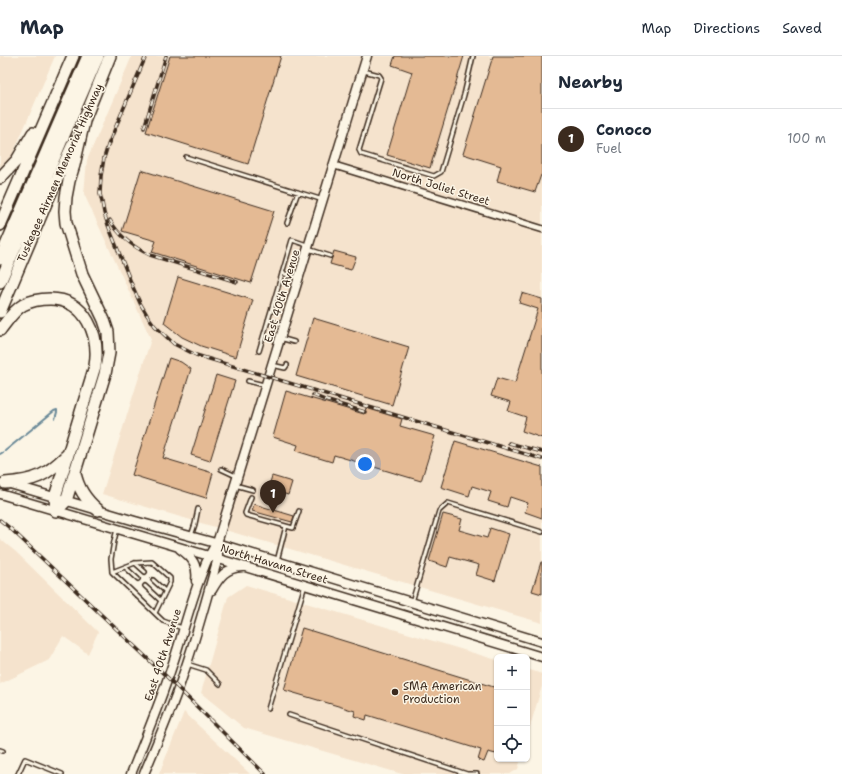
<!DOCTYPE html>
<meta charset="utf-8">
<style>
:root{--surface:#fff;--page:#f2f2f3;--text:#1f2937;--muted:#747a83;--line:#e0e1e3;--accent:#3b2a1e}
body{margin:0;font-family:"Shantell Sans",sans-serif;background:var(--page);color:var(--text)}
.controls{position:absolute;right:12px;bottom:12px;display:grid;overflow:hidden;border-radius:6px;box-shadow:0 1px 3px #0004}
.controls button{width:36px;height:36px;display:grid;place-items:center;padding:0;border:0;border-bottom:1px solid var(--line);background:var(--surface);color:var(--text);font:20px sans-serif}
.you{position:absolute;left:365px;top:408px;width:14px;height:14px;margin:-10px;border:3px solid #fff;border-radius:50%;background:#1a73e8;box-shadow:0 0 0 6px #1a73e833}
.badge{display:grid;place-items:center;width:26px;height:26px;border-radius:50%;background:var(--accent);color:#fff;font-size:13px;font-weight:700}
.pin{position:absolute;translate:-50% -33px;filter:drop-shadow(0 1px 2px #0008)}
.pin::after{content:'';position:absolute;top:21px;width:14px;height:12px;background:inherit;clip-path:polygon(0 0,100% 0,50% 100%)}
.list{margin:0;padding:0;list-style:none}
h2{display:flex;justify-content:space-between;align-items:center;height:52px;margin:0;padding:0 16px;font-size:17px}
h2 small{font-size:13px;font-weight:400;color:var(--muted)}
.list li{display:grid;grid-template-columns:26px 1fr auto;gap:12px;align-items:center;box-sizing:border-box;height:60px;padding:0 16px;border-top:1px solid var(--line)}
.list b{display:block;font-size:15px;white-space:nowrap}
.list p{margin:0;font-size:13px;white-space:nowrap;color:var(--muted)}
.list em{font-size:13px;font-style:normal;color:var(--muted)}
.icon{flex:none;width:22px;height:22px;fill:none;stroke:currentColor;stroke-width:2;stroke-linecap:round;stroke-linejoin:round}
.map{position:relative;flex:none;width:542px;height:718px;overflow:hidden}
header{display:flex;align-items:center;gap:24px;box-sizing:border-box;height:56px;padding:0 20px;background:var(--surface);border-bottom:1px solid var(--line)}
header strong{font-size:19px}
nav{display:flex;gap:22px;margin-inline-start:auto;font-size:14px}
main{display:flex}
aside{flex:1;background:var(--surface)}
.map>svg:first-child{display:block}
.built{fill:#f5e3cd}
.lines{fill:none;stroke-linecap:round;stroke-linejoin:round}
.stream{stroke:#6a8998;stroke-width:2}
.building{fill:#e4ba94;stroke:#3b2a1e}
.lane-casing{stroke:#3b2a1e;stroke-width:6}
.street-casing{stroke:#3b2a1e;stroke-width:9}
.secondary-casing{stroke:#3b2a1e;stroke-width:11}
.highway-casing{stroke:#3b2a1e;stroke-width:14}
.lane{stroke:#fcf5e5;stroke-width:3}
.street{stroke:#fcf5e5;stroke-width:6}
.secondary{stroke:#fcf5e5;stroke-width:8}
.highway{stroke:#fcf5e5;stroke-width:11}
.rail-casing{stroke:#3b2a1e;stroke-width:3.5}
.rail{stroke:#fcf5e5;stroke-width:2;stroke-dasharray:6;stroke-linecap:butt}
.poi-dot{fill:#3b2a1e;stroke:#fcf5e5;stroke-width:1.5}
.labels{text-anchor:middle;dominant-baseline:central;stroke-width:3;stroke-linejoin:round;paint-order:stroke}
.street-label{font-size:11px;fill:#3b2a1e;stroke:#fcf5e5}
.poi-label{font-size:11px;fill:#3b2a1e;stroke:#fcf5e5;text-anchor:start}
</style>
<header>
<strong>Map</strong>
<nav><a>Map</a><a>Directions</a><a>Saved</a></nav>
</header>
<main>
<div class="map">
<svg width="542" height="718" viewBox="0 0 542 718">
<rect width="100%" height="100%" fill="#fcf5e5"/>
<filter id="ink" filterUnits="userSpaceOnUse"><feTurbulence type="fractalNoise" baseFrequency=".025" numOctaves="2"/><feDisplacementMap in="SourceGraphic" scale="8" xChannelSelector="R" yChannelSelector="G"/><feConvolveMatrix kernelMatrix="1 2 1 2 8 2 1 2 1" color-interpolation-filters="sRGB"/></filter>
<g filter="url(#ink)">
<path class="built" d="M 0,0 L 55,0 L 12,100 L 0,111 Z
M 132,0 L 542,0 L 542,567 L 102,438 L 151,283 L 84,138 L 87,104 Z
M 0,483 L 16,496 L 98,576 L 88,598 L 63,580 L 49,604 L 47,605 L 0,628 Z
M 246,529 L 497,604 L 497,703 L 521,703 L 518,713 L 510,718 L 402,718 L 244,672 L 201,637 L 228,541 Z
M 527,613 L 542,618 L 542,630 L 527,681 Z
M 184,656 L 250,718 L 159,718 Z"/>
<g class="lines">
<path class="stream" d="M 0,398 L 5,395 L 54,355 L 57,354 L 57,356 L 55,363"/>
</g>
<path class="building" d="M 170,0 L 281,0 L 248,108 L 146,76 Z
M 395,0 L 464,0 L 430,112 L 387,99 L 412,16 L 392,9 Z
M 493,0 L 542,0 L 542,119 L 541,119 L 535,136 L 497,125 L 501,110 L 463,98 Z
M 141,114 L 274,155 L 251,227 L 152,196 L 156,185 L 122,175 Z
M 334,195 L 356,201 L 351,214 L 330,208 Z
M 178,221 L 253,244 L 236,301 L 201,290 L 182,281 L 164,267 Z
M 522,237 L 542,243 L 542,382 L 522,375 L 526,361 L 508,355 L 511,346 L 491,340 L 497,322 L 515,327 L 538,253 L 519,247 Z
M 313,262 L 409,291 L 392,349 L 296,320 Z
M 169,302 L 181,306 L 191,313 L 163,402 L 213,417 L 206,442 L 132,419 Z
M 216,319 L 235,325 L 210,405 L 191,399 Z
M 286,335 L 364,358 L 366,352 L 402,363 L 400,370 L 435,380 L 421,425 L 334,399 L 332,406 L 296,395 L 298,389 L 273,381 Z
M 455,385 L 542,411 L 542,462 L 525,456 L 528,447 L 510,441 L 507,451 L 488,445 L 491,436 L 472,430 L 469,440 L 441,431 Z
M 272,420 L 292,426 L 288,439 L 268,433 Z
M 254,448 L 294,460 L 292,466 L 252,455 Z
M 443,458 L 462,463 L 459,474 L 487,482 L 490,472 L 509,478 L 495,525 L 476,519 L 479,509 L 450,501 L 447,511 L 429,505 Z
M 541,506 L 542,506 L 542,538 L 532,535 Z
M 302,572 L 497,632 L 497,693 L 496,698 L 488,696 L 484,706 L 478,704 L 481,694 L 367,659 L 366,664 L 354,660 L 355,655 L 284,634 Z"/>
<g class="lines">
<g class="lane-casing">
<path id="lane" d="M 364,15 L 379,19 L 381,22 L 359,94 L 361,98 L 434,120 L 441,116 L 464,39 L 473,0
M 186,101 L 323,144
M 287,167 L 298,136
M 308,193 L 330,200
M 282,217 L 298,222
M 268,264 L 284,269
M 280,282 L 294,286
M 259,295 L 292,184 L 307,189
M 272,309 L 285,312 L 287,309
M 248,325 L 264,329
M 221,413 L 236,420
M 235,429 L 253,434
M 251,441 L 245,457 L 246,459 L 293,472 L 299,455
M 117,473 L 114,485 L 111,503 L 112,516 L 163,565 L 182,572
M 191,480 L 195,468 L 198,453
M 277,505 L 286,470
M 135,507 L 145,516
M 125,511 L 138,523
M 112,516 L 135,507 L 152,506 L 170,522 L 170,526 L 155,557
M 153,524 L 165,535
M 145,530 L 161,545
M 412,546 L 439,455 L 448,447 L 542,476
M 187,608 L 206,614 L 220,628
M 268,653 L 305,529
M 289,659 L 467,718 L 477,718
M 0,694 L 3,695
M 18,718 L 25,703 L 62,718"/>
</g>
<g class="street-casing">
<path id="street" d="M 333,109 L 542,173"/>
</g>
<g class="secondary-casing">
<path id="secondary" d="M 10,428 L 135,465 L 230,491 L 542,586
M 0,438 L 209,500 L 542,601
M 180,493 C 193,502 198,509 196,525
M 212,534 C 220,520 226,512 242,511
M 131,718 C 146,681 161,644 173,607 C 182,580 189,552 199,525 C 204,512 208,498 217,487
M 144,718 C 158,684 173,651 184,616 C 197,579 207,540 218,502 L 218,493 L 217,487 L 221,474 L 367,0"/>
</g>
<g class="highway-casing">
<path id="highway" d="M 83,67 L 110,0
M 0,122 L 17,104 L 33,77
M 0,169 L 73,0
M 0,203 L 88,0
M 0,226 L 33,151 L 98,0
M 0,256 L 47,145 L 74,86
M 0,274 C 7,265 14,254 23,249 C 32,244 41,243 50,243 C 86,243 100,280 95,310 L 55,441 L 56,455
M 75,417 C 78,433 86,444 98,454
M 5,427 C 35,425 46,420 67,399
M 56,455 L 66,445 L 105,318 L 109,297 L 108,276 L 104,264 L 82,218 L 66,167 L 65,155 L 66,141 L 69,125 L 74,109 L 85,61"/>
</g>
<use href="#lane" class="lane"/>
<use href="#street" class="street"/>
<use href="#secondary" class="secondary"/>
<use href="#highway" class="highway"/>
<g class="rail-casing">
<path id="rail" d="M 146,0 L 108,89 L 104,102 L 101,120 L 100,138 L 102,146 L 104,157 L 108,169 L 132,229 L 140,247 L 147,259 L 155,270 L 174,288 L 196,299 L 542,403
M 144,72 L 166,0
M 110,164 C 119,180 133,191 150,199 L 237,226
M 313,339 L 325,344 L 365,356
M 509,387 L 542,396
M 0,464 L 11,473 L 168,622 L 265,718"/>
</g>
<use href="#rail" class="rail"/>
</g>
</g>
<circle class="poi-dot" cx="395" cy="636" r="4"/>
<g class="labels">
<g class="street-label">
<text transform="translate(60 117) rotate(-66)">Tuskegee Airmen Memorial Highway</text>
<text transform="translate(441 131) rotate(17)">North Joliet Street</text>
<text transform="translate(282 240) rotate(-73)">East 40th Avenue</text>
<text transform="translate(274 508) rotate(17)">North Havana Street</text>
<text transform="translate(163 599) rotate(-72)">East 40th Avenue</text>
</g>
<g class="poi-label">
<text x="403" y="630">SMA American<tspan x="403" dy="13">Production</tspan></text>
</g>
</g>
</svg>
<div class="controls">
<button>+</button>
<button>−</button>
<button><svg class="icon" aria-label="locate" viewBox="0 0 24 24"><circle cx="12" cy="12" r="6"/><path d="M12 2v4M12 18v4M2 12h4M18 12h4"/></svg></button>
</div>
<div class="you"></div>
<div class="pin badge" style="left:273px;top:457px">1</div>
</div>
<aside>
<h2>Nearby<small></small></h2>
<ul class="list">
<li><span class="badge">1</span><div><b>Conoco</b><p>Fuel</p></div><em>100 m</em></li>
</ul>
</aside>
</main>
